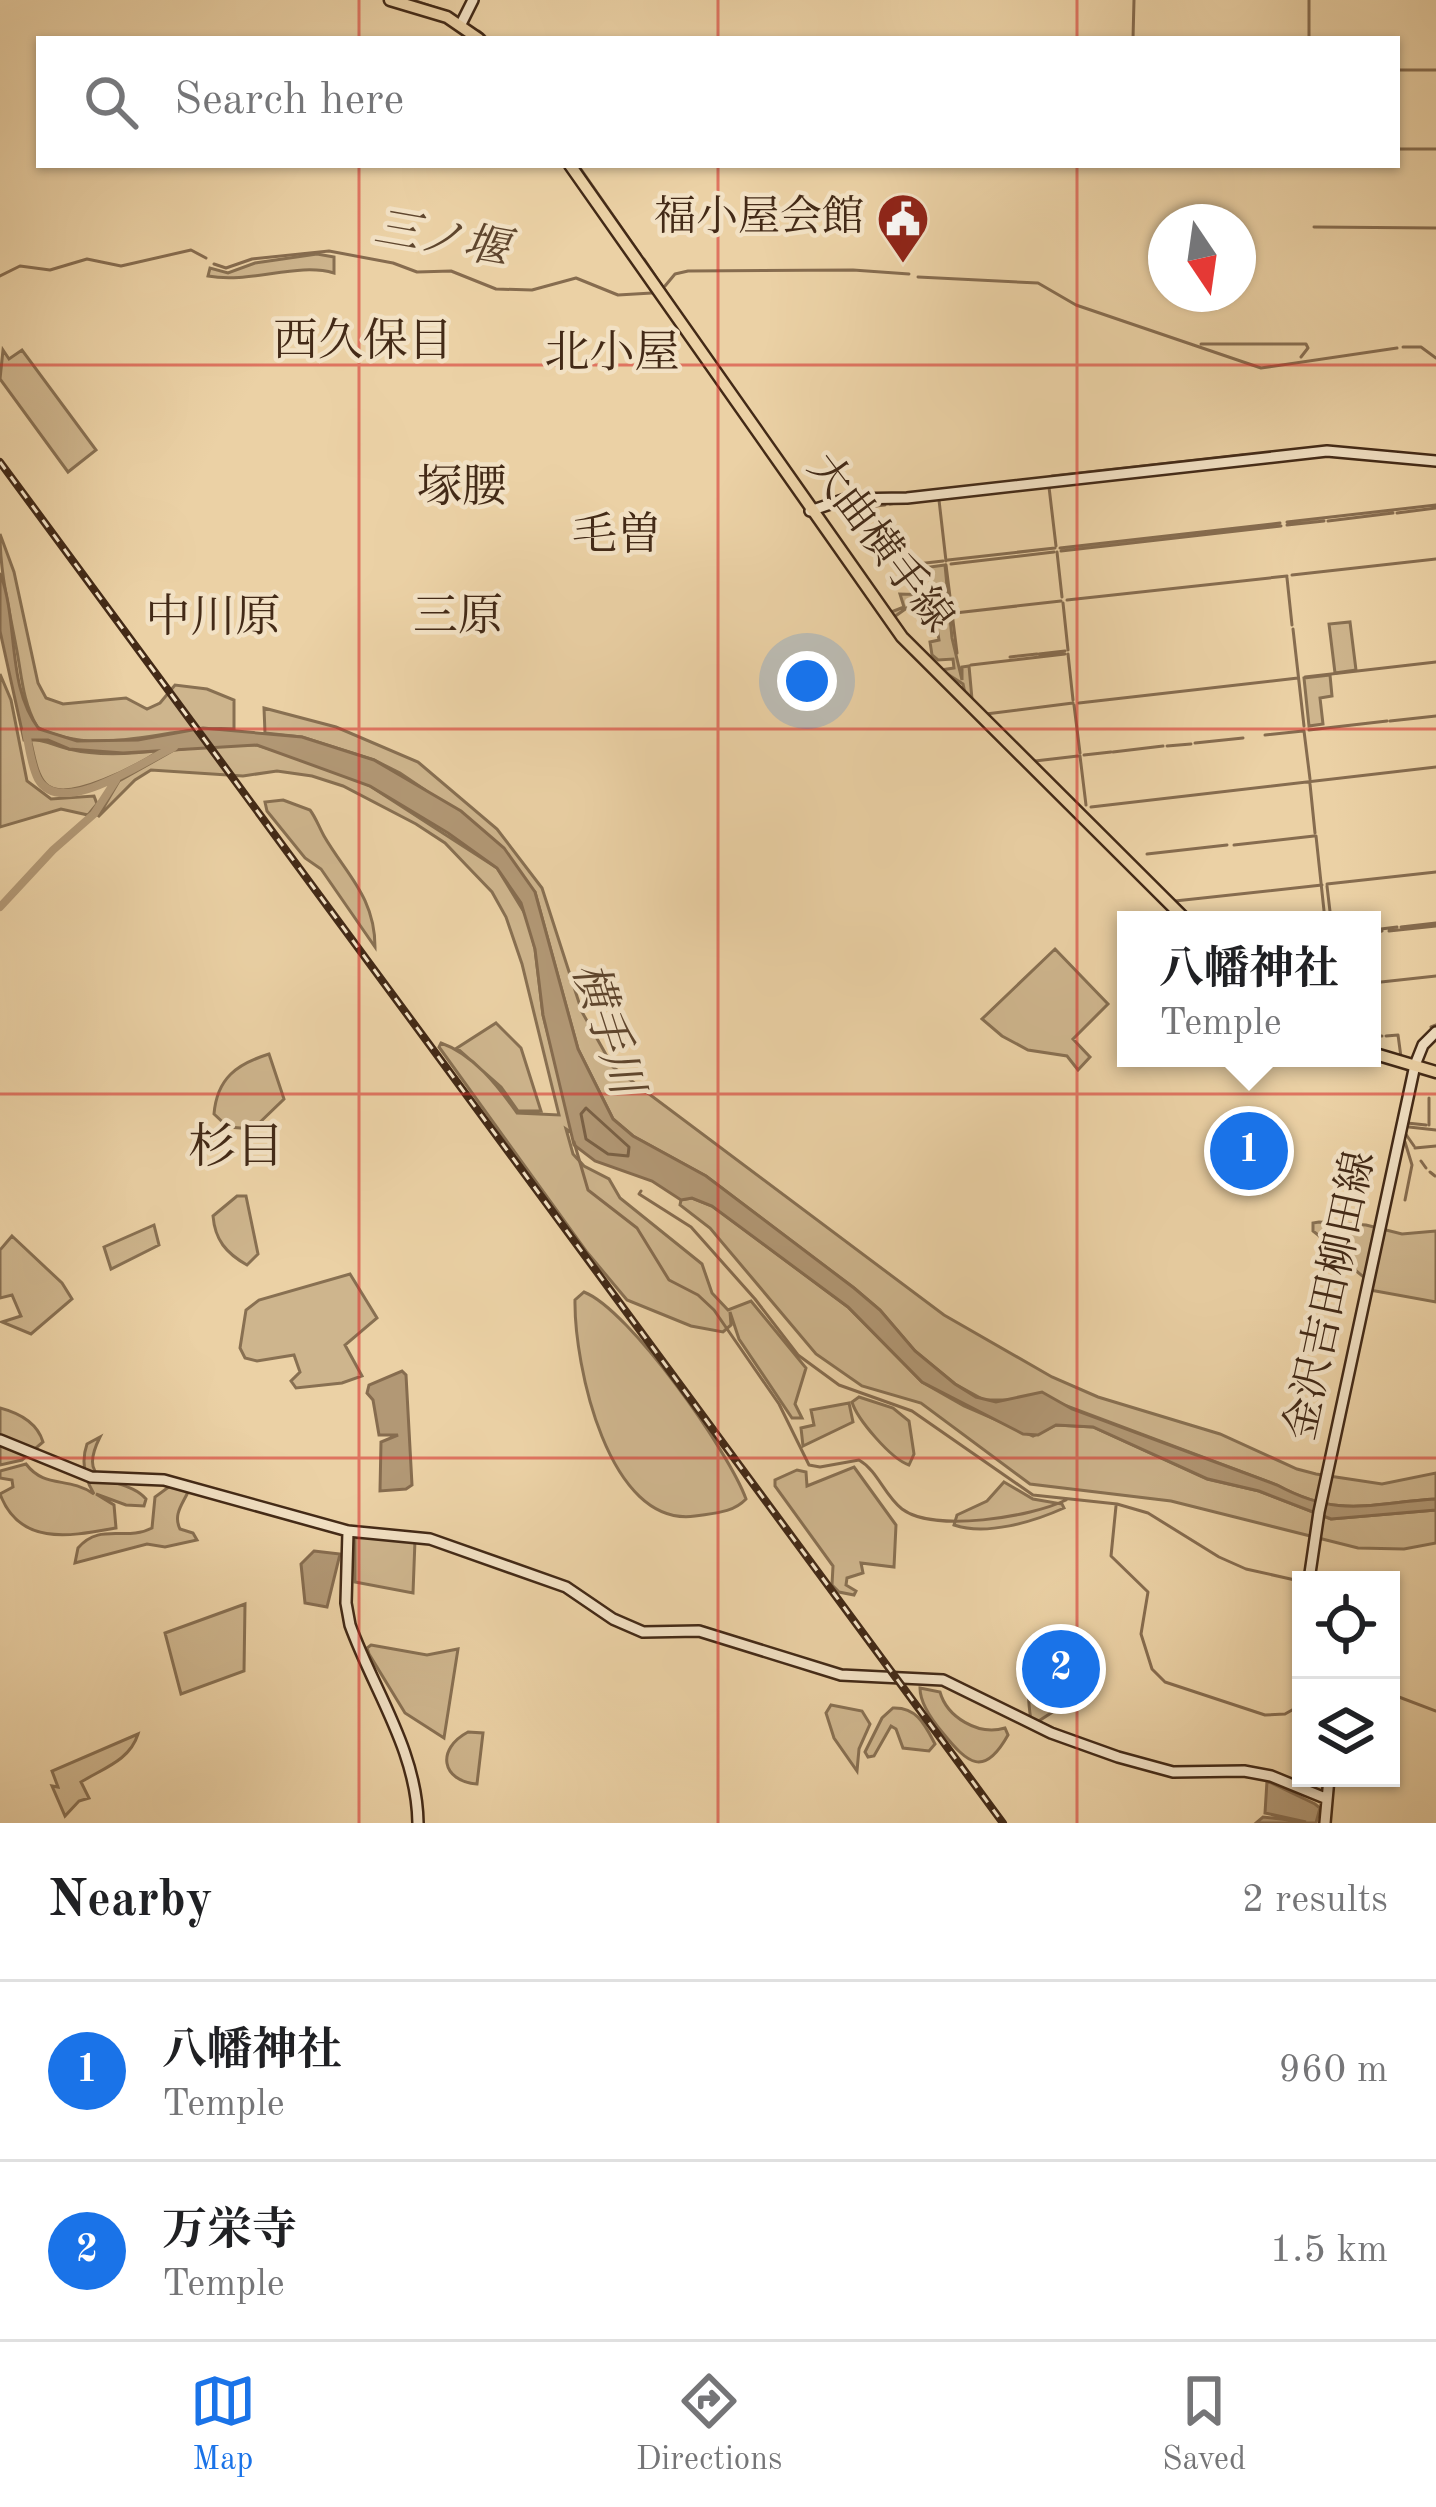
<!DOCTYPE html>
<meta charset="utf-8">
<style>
:root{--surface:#fff;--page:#f6f6f6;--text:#202124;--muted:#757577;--line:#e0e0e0;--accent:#1a73e8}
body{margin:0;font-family:"Old Standard TT","Noto Serif JP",serif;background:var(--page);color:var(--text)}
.controls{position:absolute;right:36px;bottom:36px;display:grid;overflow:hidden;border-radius:0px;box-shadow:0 3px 9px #0004}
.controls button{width:108px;height:108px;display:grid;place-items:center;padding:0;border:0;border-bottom:3px solid var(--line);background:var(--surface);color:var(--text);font:60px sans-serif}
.compass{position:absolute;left:1148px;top:204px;width:108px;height:108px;border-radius:50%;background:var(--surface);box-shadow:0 3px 9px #0004;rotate:167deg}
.you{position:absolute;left:807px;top:681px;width:42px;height:42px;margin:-30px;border:9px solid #fff;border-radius:50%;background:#1a73e8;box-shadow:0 0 0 18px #1a73e833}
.badge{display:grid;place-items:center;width:78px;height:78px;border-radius:50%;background:var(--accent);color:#fff;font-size:39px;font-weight:700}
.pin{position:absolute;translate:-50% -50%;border:6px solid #fff;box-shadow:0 3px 12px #0006}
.popup{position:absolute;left:1117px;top:911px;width:264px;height:156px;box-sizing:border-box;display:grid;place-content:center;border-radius:0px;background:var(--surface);filter:drop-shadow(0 3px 9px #0005);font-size:39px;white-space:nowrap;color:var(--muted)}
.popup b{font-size:45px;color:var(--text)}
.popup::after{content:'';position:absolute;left:50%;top:100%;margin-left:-24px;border:24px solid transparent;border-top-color:var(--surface)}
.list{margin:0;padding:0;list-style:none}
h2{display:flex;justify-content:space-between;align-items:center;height:156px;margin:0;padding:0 48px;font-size:51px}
h2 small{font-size:39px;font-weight:400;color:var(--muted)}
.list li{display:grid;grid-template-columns:78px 1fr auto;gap:36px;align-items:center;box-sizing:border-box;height:180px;padding:0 48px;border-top:3px solid var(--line)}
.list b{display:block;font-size:45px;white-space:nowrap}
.list p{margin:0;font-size:39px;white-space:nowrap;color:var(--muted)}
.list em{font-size:39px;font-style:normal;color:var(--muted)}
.icon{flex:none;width:66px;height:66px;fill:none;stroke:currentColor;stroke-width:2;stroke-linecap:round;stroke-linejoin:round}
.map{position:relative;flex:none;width:1436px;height:1823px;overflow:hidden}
.search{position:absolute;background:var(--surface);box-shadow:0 3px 9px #0004;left:36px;right:36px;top:36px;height:132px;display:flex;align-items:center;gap:30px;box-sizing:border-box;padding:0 42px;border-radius:0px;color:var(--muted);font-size:45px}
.sheet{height:516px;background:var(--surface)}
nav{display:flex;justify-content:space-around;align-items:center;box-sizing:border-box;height:168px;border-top:3px solid var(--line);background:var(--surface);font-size:33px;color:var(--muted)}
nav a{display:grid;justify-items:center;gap:6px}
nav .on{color:var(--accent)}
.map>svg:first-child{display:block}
.green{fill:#ceb58d;stroke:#887052;stroke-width:3}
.water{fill:#b29875;stroke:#866c4f;stroke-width:3}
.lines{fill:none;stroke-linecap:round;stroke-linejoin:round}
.shore{stroke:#7a6146;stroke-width:3}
.stream{stroke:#866c4f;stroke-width:3}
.river{stroke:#b29875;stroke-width:8}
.secondary-casing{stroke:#432a17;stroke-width:14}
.primary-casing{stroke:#432a17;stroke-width:15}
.secondary{stroke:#f2e1c4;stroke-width:9}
.primary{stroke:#ebd1a5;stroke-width:10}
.rail-casing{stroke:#432a17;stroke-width:8}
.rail{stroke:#f2e1c4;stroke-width:3;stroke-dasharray:9;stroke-linecap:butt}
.grid{fill:none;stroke:#d62828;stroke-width:3;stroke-opacity:0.55}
.labels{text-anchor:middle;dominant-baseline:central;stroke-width:9;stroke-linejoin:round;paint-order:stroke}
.poi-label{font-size:42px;fill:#432a17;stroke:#f2e1c4;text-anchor:end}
.street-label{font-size:42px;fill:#432a17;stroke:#f2e1c4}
.water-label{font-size:45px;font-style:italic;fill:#5f462e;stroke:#f2e1c4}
.neighbourhood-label{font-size:45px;fill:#432a17;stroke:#f2e1c4}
.quarter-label{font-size:48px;fill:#432a17;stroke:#f2e1c4}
</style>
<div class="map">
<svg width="1436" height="1823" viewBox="0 0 1436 1823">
<rect width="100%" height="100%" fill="#ebd1a5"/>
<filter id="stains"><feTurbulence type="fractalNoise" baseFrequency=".00167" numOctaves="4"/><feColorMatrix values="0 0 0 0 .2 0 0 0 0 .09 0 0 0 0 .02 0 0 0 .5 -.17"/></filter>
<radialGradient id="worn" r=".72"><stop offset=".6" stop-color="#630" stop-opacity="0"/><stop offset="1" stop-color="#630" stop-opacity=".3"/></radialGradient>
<path class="green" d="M 317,254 L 334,257 L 334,273 C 297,262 250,284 208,276 L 210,268 L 228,273 L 255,263 Z
M 3,350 L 9,359 L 22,350 L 96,450 L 68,472 L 0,379 Z
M 0,534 L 14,572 L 38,683 L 46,698 L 63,704 L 126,698 L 147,709 L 160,703 L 175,685 L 207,689 L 234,700 L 234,729 C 167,724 101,760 37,727 C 22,700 22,676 16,646 C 9,608 0,573 0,534 Z
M 945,565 L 952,638 L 962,680 L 962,667 L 969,666 L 972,699 L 965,693 L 963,684 L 941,670 L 954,668 L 953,659 L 938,660 L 932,655 L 930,642 L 939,640 L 934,611 L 916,613 L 911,605 L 894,617 L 891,612 L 904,607 L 900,594 L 933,595 L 930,567 Z
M 1350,622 L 1356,670 L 1335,673 L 1329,624 Z
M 0,674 L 11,700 L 27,781 L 51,799 L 94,796 L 97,804 L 88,815 L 61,809 L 0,827 Z
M 1330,675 L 1332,696 L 1320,698 L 1323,724 L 1309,726 L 1304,678 Z
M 264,708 L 336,727 L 418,762 L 497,829 L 542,888 L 582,1012 L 613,1067 L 944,1315 L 1052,1377 L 1098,1397 L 1220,1434 L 1297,1469 L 1316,1474 L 1382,1484 L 1436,1473 L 1436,1499 C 1369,1503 1340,1519 1277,1485 L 1051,1400 L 984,1400 L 955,1384 L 915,1351 L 880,1310 L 854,1288 L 706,1176 L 633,1136 L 613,1119 L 578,1049 L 535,892 L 425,790 L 400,773 L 374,760 L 302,737 L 265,733 Z
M 30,739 C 46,740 55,746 69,749 C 97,756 133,754 161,750 C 141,763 66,805 46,784 C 36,774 34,753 30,739 Z
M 217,745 L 257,745 L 333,769 L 370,786 L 497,868 L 527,917 L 535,949 L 543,1015 L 571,1125 L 572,1133 L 566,1129 L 573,1154 L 584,1166 L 609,1179 L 620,1198 L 702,1264 L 712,1293 L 728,1310 L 751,1301 L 806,1368 L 795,1404 L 802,1418 L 792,1418 L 739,1339 L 730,1312 L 731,1325 L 723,1332 L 691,1326 L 627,1300 L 586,1251 L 439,1047 L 441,1043 C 473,1054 498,1086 517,1113 L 559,1115 L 522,964 L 506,917 L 492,892 L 468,867 L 445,843 L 416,824 L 343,786 L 312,776 L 277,771 L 243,776 L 151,770 L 135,780 L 98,817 L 119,781 L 174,750 Z
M 283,800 L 310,810 C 316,818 319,827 324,836 C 346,874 375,897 375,947 L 321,869 L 305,858 L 267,811 L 265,802 Z
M 1055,949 L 1108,1004 L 1073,1039 L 1090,1057 L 1078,1070 L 1067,1056 L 1028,1050 L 1002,1036 L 982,1019 Z
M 496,1023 L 521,1048 L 541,1111 L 518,1111 L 501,1087 L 457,1048 Z
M 269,1054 L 284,1099 L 253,1129 L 228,1127 L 214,1114 C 217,1078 237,1064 269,1054 Z
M 237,1196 L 246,1196 L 258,1254 L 247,1265 C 226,1253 215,1240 213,1216 Z
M 692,1198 L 712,1206 L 848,1307 L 922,1382 L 964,1406 L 1033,1436 L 1056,1425 L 1093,1427 L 1207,1479 L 1259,1491 L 1331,1519 L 1436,1510 L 1436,1543 L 1404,1549 L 1358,1548 L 1171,1501 L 1030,1484 L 921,1403 L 862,1386 L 816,1354 L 710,1228 L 680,1205 L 681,1200 Z
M 1319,1222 L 1366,1225 L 1402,1234 L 1436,1231 L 1436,1302 L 1370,1290 L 1371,1282 C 1348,1268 1335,1247 1313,1231 L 1313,1223 Z
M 154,1225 L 159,1245 L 111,1269 L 104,1247 Z
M 12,1236 L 62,1283 L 72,1299 L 31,1334 L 2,1322 L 21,1316 L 12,1295 L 0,1298 L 0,1250 Z
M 350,1274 L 377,1318 L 345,1345 L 362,1376 L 342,1383 L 296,1388 L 291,1381 L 300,1372 L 294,1355 L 257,1361 L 245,1358 L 240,1348 L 246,1310 L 259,1300 Z
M 584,1292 C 630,1310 729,1452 746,1499 C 733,1513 714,1513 695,1516 C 608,1528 574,1364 575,1300 Z
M 859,1397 L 893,1408 L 909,1421 L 914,1454 L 909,1465 C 891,1459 857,1419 852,1402 Z
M 849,1403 L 853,1422 L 803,1446 L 801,1428 L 814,1425 L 811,1410 Z
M 0,1408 C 19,1413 37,1422 43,1442 L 22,1460 L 0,1465 Z
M 100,1437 C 73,1491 125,1474 146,1499 L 144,1506 L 126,1505 L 96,1494 L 114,1505 L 116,1528 C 71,1536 20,1547 0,1494 L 13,1487 L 12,1480 L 0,1478 L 0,1471 L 26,1464 C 45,1489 68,1476 94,1494 C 85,1479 81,1461 87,1444 Z
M 854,1467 L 896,1525 L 894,1567 L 861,1563 L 863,1573 L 847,1578 L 846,1585 L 856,1591 L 854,1595 L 839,1592 L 832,1585 L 833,1566 L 775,1486 L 775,1480 L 797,1470 L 806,1472 L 807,1486 Z
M 1004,1482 L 1033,1499 L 1062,1504 L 1064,1508 C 1033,1522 986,1536 954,1525 L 957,1515 L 987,1501 Z
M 170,1486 L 183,1487 L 188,1492 C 182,1505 173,1515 180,1529 L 193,1533 L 197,1540 L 165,1547 L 147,1544 L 75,1563 L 78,1548 C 100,1522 126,1542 152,1528 L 155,1497 Z
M 387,1536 L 415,1540 L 413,1593 L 355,1582 L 355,1538 Z
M 245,1604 L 244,1671 L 181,1694 L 165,1633 Z
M 371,1645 L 427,1655 L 458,1649 L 444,1738 L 405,1713 L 369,1654 L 367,1648 Z
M 1043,1650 L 1047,1657 L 1039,1682 L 1041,1693 L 1062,1692 L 1077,1685 L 1089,1691 L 1083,1702 L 1059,1708 L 1037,1722 L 1031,1720 C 1027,1696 1026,1669 1043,1650 Z
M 920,1688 L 940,1692 C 947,1717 978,1736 1005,1728 L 1008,1735 C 984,1778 968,1764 942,1732 C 932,1720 920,1704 920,1688 Z
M 831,1705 L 862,1711 L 870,1724 L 859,1749 L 857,1771 L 834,1738 L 826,1713 Z
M 893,1708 C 917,1707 925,1725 935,1744 L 929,1751 L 903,1748 L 896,1729 L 891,1726 L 874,1756 L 868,1757 L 865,1752 L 882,1718 Z
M 468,1732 L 483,1733 L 477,1784 C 441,1781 436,1749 468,1732 Z
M 138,1734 C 130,1760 104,1768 81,1782 L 89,1798 L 79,1801 L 65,1816 L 52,1786 L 58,1787 L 52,1771 Z"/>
<path class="water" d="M 0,573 C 19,622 6,686 39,729 L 77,741 L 138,740 L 203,728 L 302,737 L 374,760 L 461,811 L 504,848 L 535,892 L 578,1049 L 613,1119 L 633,1136 L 706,1176 L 854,1288 L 880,1310 L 915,1351 L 955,1384 L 976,1397 L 996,1402 L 1042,1392 L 1072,1409 L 1277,1485 C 1340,1519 1369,1503 1436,1499 L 1436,1510 L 1331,1519 L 1259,1491 L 1208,1479 L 1093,1427 L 1056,1425 L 1038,1435 L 1023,1434 L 922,1382 L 848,1307 L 712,1206 L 692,1198 L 681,1200 L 652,1181 L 595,1161 L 574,1145 L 543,1015 L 535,949 L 521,903 L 497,868 L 448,833 L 370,786 L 257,745 L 123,753 L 69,749 L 48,740 L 24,740 L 0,631 Z
M 402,1371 L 406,1375 L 412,1485 L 406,1489 L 380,1491 L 381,1442 L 398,1435 L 379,1435 L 373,1400 L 367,1393 L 369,1385 Z
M 314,1551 L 340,1554 L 327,1607 L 305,1603 L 301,1564 Z
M 1267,1781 L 1315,1804 L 1320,1808 L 1316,1823 L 1256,1823 L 1263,1817 L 1306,1822 L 1265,1813 Z"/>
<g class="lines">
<path class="shore" d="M 586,1108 L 629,1147 L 628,1156 L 608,1154 L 586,1139 L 581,1114 Z"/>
<path class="stream" d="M 413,0 L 451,13
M 479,31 L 488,39
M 1133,39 L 1134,0
M 1309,39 L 1309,0
M 1397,70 L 1436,70
M 1397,149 L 1436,149
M 578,165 L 640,254
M 1314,227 L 1436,228
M 644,259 L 675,305
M 214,264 L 226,268 L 252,259 L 329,251 L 393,263 L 417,272 L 451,271 L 496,289 L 532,290 L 576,278 L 618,295 L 652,293
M 0,276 L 20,266 L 50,270 L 87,259 L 121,266 L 191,250 L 206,258
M 918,277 L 1038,283 L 1076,305 L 1261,368 L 1397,348
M 665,286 L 675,274 L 688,271 L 853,270 L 909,274
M 1201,344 L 1306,344 L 1308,348 L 1301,357
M 1403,347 L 1421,347 L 1436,358
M 1052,476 L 1243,455
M 1049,487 L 1056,546
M 942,499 L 980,494
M 939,500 L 946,561
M 890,504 L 904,502
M 867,507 L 885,505
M 1397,513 L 1436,508
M 1328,521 L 1393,513
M 1287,522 L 1436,505
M 1287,525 L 1324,521
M 1060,548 L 1280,523
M 1061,551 L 1281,526
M 1057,552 L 1062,597
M 948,560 L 1055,548
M 917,564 L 943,561
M 951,564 L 1054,552
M 946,565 L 957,653
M 1292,575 L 1436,559
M 1287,578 L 1292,625
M 1067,600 L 1287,576
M 1063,603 L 1068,650
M 955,613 L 1061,601
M 1293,629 L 1304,726
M 1039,654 L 1065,651
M 1068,654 L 1073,700
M 1010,657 L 1037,654
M 971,665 L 1065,654
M 1305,677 L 1436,662
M 1079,703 L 1298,678
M 1074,705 L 1080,753
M 986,714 L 1073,703
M 1390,721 L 1436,716
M 1309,730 L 1387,721
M 1304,731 L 1310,779
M 1265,735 L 1303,731
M 1195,743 L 1243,738
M 1167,746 L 1191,744
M 1113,752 L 1163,746
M 1084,755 L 1111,752
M 1080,756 L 1086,805
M 1035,761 L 1078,756
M 1310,784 L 1315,833
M 1091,807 L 1436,767
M 1316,836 L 1325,920
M 1234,845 L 1314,836
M 1147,854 L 1227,845
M 1327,884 L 1436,872
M 1327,886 L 1331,920
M 1175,901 L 1322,885
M 1176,903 L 1194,920
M 1401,927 L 1436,923
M 1373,930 L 1397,927
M 1389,931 L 1436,926
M 1372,933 L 1382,931
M 1372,983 L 1436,976
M 1431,1027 L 1436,1025
M 1372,1036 L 1382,1036
M 1386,1036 L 1398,1035 L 1401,1057
M 1429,1098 L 1429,1125
M 1407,1123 L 1426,1125
M 1409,1127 L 1436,1130
M 1405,1133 L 1414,1146
M 574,1142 L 588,1190 L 637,1228 L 669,1280 L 698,1295 L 714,1310 L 779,1404 L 809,1465 L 820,1467 L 859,1460 C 878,1471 884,1495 902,1509 C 934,1533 1031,1517 1066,1500
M 1415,1148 L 1436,1146
M 1421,1161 L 1426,1168
M 1430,1172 L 1435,1176
M 641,1191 L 639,1194 L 691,1227 L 755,1299 L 798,1355 L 839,1385 L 912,1411 L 1033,1495 L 1117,1504 L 1148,1513 L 1219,1557 L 1246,1569 L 1295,1580 L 1301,1604
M 1405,1200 L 1412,1165 L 1405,1142
M 1116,1506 L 1111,1556 L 1148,1592 L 1141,1634 L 1152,1669 L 1165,1682 L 1265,1715 L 1285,1714 L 1301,1705
M 1391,1694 L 1436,1711"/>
<path class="river" d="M 26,732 C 29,747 31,765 38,779 C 61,820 145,760 174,747
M 0,907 L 53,850 L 94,814 L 116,780"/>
<g class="secondary-casing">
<path id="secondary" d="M 461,24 L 473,0
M 810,511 L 845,499 L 907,498 L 1327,451 L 1436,461
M 0,1440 L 91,1477 L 164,1480 L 348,1531 L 430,1539 L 566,1587 L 613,1619 L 643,1632 L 699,1631 L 841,1675 L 943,1680 L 1051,1733 L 1118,1757 L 1173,1772 L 1244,1771 L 1271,1776 L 1325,1798
M 348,1531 L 346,1603 L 350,1625 C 374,1691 417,1751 418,1823
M 1309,1580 L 1319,1512 L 1415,1065 L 1423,1045 L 1436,1032
M 1325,1823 L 1329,1778"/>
</g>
<g class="primary-casing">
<path id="primary" d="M 390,0 L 447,17 L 479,39
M 570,165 L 902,637 L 1186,920
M 1372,1053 L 1436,1072"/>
</g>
<use href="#secondary" class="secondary"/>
<use href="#primary" class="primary"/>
<g class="rail-casing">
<path id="rail" d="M 0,462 L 1003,1823"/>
</g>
<use href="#rail" class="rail"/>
</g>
<path class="grid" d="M 359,0 L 359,39M 718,0 L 718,39M 1077,0 L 1077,39M 359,165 L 359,1823M 718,165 L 718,1823M 1077,165 L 1077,1823M 0,365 L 1436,365M 0,729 L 1436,729M 0,1094 L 1436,1094M 0,1458 L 1436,1458"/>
<defs>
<g id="civic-pin" transform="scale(2.7)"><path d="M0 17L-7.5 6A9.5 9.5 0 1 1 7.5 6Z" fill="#8f2418" stroke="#f2e1c4"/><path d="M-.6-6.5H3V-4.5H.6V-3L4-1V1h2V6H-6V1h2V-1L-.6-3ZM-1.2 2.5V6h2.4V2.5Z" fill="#fff"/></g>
</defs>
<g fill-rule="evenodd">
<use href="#civic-pin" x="903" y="219"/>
</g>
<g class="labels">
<g class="poi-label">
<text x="864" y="219">福小屋会館</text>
</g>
<g class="street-label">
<text transform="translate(879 544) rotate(53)">大曲横手線</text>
<text transform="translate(1332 1296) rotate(-78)">金沢吉田柳田線</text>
</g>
<g class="water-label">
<text transform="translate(441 241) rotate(10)">三ノ堰</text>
<text transform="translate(605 1029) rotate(72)">横手川</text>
</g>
<g class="neighbourhood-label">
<text x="363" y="343">西久保目</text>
<text x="612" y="355">北小屋</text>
<text x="462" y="489">塚腰</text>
<text x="617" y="537">毛曽</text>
<text x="458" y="618">三原</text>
<text x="213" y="619">中川原</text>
</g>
<g class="quarter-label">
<text x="236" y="1149">杉目</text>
</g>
</g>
<rect width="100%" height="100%" filter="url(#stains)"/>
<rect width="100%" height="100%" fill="url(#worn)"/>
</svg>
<div class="controls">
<button><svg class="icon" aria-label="locate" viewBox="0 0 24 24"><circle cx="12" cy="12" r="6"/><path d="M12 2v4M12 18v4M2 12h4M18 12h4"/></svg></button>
<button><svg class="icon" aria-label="layers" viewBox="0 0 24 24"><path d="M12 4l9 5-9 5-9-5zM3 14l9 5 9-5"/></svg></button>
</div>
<svg class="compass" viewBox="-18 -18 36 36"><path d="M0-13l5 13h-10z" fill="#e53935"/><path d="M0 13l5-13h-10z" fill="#757577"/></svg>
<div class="you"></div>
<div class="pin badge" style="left:1249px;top:1151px">1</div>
<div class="popup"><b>八幡神社</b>Temple</div>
<div class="pin badge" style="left:1061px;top:1669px">2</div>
<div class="search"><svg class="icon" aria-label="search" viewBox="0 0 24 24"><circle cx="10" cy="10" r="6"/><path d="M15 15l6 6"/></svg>Search here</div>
</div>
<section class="sheet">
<h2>Nearby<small>2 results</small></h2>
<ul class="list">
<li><span class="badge">1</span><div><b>八幡神社</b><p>Temple</p></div><em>960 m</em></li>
<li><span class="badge">2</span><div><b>万栄寺</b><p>Temple</p></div><em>1.5 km</em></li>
</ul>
</section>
<nav>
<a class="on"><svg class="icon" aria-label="map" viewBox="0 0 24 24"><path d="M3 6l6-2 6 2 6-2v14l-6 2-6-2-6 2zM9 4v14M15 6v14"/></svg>Map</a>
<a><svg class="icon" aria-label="directions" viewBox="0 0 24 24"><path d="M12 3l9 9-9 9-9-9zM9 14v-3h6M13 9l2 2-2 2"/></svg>Directions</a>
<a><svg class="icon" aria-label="saved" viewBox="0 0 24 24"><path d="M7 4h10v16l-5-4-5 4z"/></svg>Saved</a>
</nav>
